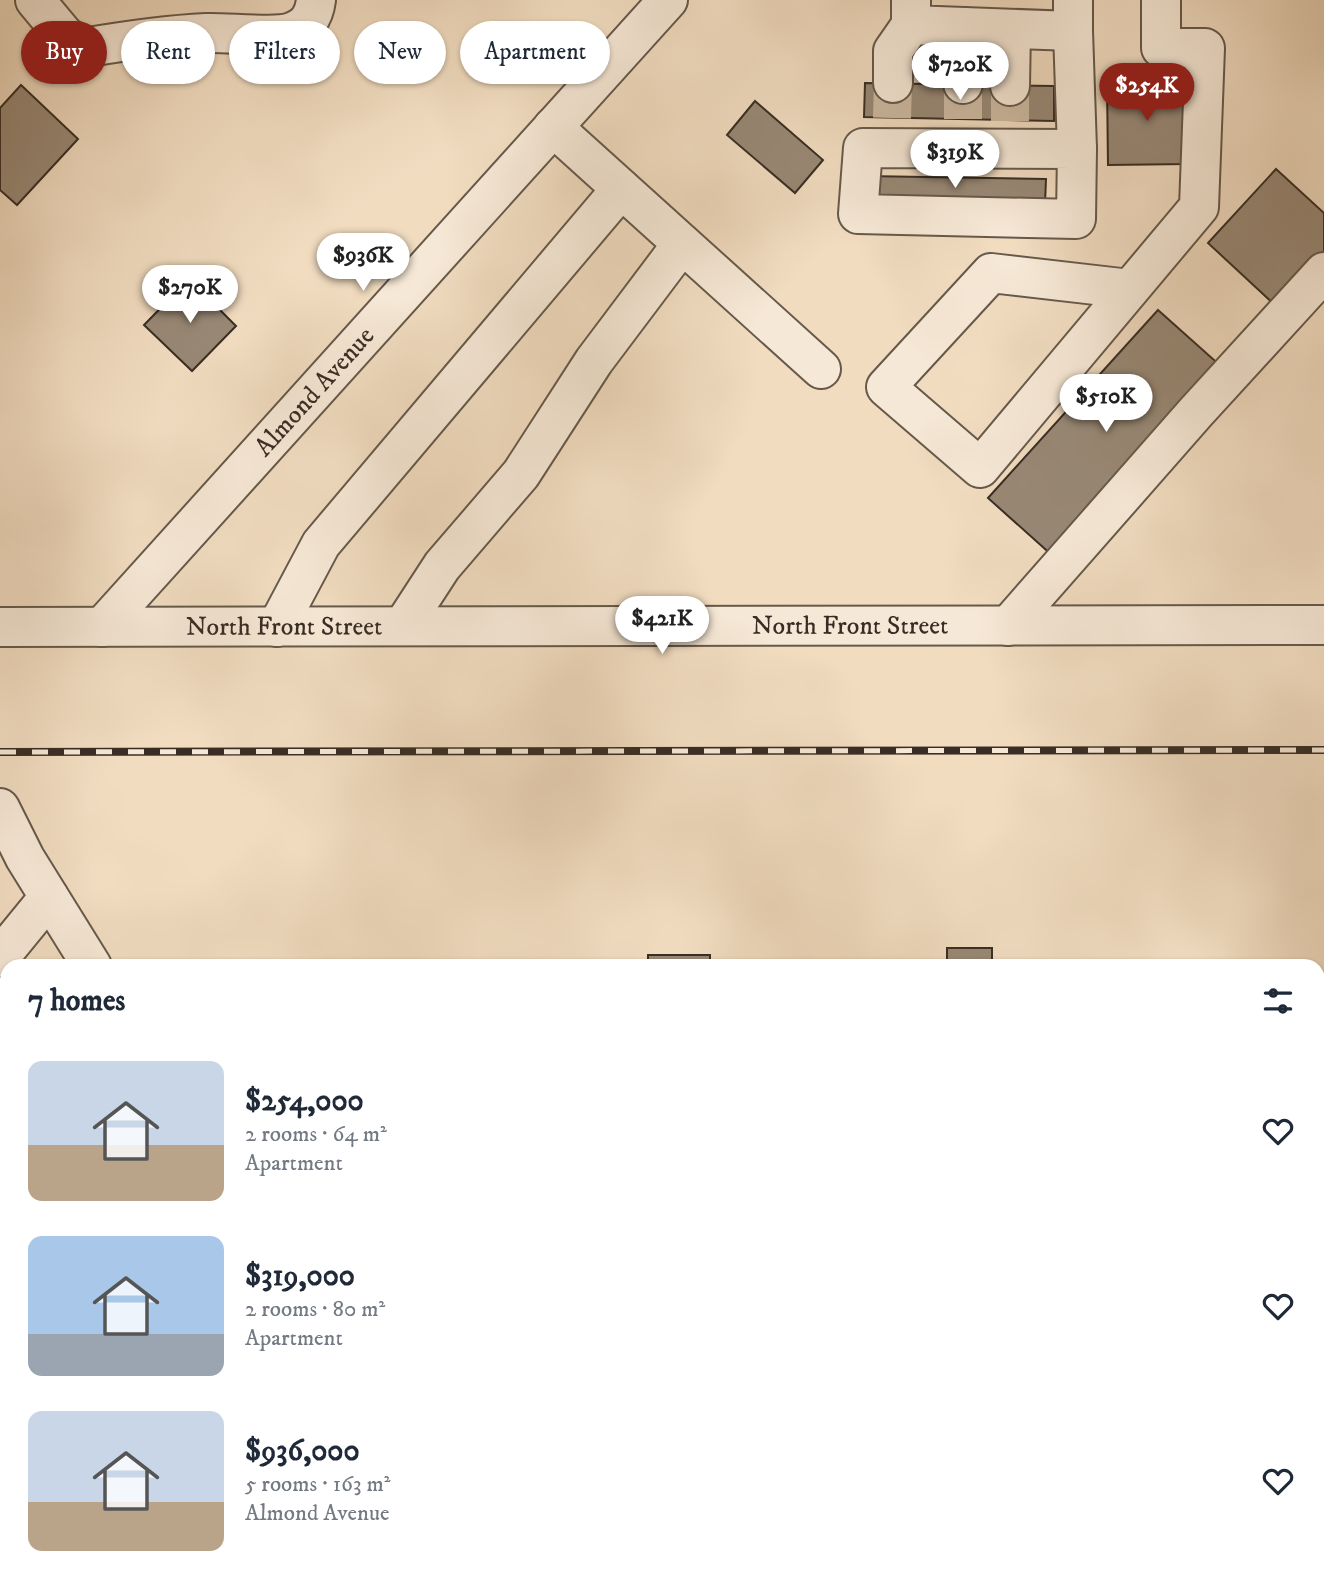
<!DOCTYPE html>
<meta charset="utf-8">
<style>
body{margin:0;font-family:"IM FELL DW Pica",serif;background:#f2f2f3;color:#1f2937;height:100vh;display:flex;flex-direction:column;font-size:26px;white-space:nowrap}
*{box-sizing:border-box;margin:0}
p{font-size:23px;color:#747a83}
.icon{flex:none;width:38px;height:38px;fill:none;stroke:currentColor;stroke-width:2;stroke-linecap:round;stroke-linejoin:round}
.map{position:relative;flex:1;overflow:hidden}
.details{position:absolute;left:0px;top:959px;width:1325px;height:625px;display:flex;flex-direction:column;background:#fff;border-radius:21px 21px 0 0;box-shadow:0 2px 5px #0004}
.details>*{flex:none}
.hud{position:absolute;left:21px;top:21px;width:700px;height:63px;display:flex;gap:14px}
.price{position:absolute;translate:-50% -60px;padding:0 16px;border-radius:24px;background:#fff;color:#222;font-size:23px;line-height:46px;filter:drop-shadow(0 2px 4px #0008)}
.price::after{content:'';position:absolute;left:50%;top:42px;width:21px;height:16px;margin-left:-10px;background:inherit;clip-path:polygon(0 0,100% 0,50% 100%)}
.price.active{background:#8f2418;color:#fff}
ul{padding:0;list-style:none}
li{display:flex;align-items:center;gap:21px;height:175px;padding:0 28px}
li span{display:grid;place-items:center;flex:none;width:196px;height:140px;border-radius:14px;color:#555}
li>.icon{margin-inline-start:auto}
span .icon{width:84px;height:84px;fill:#fffc;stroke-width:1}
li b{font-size:30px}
h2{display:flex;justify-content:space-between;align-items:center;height:84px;padding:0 28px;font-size:30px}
.tag{padding:0 24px;border-radius:32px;background:#fff;box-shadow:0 2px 5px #0004;font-size:24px;line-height:63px}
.tag.active{background:#8f2418;color:#fff}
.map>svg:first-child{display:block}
.building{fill:#988875;stroke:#382d24;stroke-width:2}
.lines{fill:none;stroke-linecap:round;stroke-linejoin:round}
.minor-tunnel{stroke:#ccb9a1;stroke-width:38;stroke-dasharray:38 19;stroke-linecap:butt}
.minor-casing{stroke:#66594b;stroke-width:42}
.minor{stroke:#f6e8d6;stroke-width:38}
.rail-casing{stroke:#382d24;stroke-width:8}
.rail{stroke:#f6e8d6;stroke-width:5;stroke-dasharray:16;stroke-linecap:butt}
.labels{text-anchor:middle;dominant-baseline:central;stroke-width:7;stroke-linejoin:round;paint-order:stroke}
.street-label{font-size:26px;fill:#382d24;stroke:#f6e8d6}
</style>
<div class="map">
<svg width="1324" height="1583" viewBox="0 0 1324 1583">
<rect width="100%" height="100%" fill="#f1dcc0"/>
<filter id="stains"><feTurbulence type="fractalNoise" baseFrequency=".00286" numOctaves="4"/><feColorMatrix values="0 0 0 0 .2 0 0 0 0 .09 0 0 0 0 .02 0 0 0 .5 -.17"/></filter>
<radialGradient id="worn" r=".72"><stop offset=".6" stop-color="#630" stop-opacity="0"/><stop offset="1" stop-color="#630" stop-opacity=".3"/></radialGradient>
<path class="building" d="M1186 80 1188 164 1108 165 1107 82Z
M865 83 1054 86V121L864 117Z
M21 85 78 139 17 205 0 190V108Z
M755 101 823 160 795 193 727 135Z
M1276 169 1324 213V253L1276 306 1208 243Z
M865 176 1046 179 1045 204 864 201Z
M189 279 236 326 192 371 144 325Z
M1158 310 1223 368 1054 557 988 498Z
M947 948H992V966H947Z
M648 955H710V966H648Z"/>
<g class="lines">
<path class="minor-tunnel" d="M963 84V119
M892 118 893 83
M1010 121V86"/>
<g class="minor-casing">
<g id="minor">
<path d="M35 0 65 36 83 48C124 41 165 35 206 33 226 32 277 38 292 32 308 26 314 16 316 0"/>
<path d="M911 0V25L1073 31V0"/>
<path d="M1073 31 1077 149"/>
<path d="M893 83V51L911 25"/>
<path d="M963 84 964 27"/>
<path d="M1010 86 1011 29"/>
<path d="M553 127 821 369"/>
<path d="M863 148 1077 149 1076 219 858 214Z"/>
<path d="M1130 289 991 273 886 387 980 468 1199 207 1205 48H1161V0"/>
<path d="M403 626 442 566 521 474 594 361 682 244"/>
<path d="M1008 626 1196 412 1324 272"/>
<path id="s1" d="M0 627 1324 625"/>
<path id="s2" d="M102 627 668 0"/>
<path d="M277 627 321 544 621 189"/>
<path d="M0 808 25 858 92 966"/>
<path d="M0 957 49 897"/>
<path d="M1318 1062 1324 1063"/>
<path d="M1318 1415H1324"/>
<path d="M0 1420 7 1419"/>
<path d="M1318 1487 1324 1484"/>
<path d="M385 1583 386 1577"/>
<path d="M1192 1583 1197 1577"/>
</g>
</g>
<use href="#minor" class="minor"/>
<g class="rail-casing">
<path id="rail" d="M0 752 1324 750"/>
</g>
<use href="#rail" class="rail"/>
</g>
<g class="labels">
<g class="street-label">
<text stroke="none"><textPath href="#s2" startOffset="317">Almond Avenue</textPath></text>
<text stroke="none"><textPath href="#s1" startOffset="850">North Front Street</textPath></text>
<text stroke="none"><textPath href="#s1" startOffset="284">North Front Street</textPath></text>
</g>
</g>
<rect width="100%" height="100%" filter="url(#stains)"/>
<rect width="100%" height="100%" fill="url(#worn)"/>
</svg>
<b class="price" style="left:960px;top:102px">$720K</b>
<b class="price active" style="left:1147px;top:123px">$254K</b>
<b class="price" style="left:955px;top:190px">$319K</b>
<b class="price" style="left:363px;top:293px">$936K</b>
<b class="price" style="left:190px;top:325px">$270K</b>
<b class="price" style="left:1106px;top:434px">$510K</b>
<b class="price" style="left:662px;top:656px">$421K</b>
<div class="hud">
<a class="tag active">Buy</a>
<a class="tag">Rent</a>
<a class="tag">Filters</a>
<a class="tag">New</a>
<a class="tag">Apartment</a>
</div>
<section class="details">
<h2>7 homes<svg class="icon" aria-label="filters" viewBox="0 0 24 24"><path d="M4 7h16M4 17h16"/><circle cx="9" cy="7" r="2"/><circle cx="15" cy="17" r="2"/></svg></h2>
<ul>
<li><span style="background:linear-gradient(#c9d6e8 60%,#b9a48a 0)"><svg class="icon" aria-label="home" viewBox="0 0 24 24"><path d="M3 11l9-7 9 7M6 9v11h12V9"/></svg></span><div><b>$254,000</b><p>2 rooms · 64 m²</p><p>Apartment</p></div><svg class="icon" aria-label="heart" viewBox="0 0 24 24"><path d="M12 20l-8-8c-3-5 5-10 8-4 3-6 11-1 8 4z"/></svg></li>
<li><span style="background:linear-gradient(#a9c7e8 70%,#9aa5b1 0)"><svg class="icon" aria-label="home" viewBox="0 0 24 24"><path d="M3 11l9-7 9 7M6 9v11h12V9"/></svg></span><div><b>$319,000</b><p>2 rooms · 80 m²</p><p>Apartment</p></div><svg class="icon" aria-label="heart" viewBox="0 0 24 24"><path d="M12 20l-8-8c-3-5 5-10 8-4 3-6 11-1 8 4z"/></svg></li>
<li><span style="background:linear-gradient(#c9d6e8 65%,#b9a48a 0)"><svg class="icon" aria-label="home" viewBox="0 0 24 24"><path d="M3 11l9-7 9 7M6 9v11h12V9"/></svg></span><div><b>$936,000</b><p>5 rooms · 163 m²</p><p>Almond Avenue</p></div><svg class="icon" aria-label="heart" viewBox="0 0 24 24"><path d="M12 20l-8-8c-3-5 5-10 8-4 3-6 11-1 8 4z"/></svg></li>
</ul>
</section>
</div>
